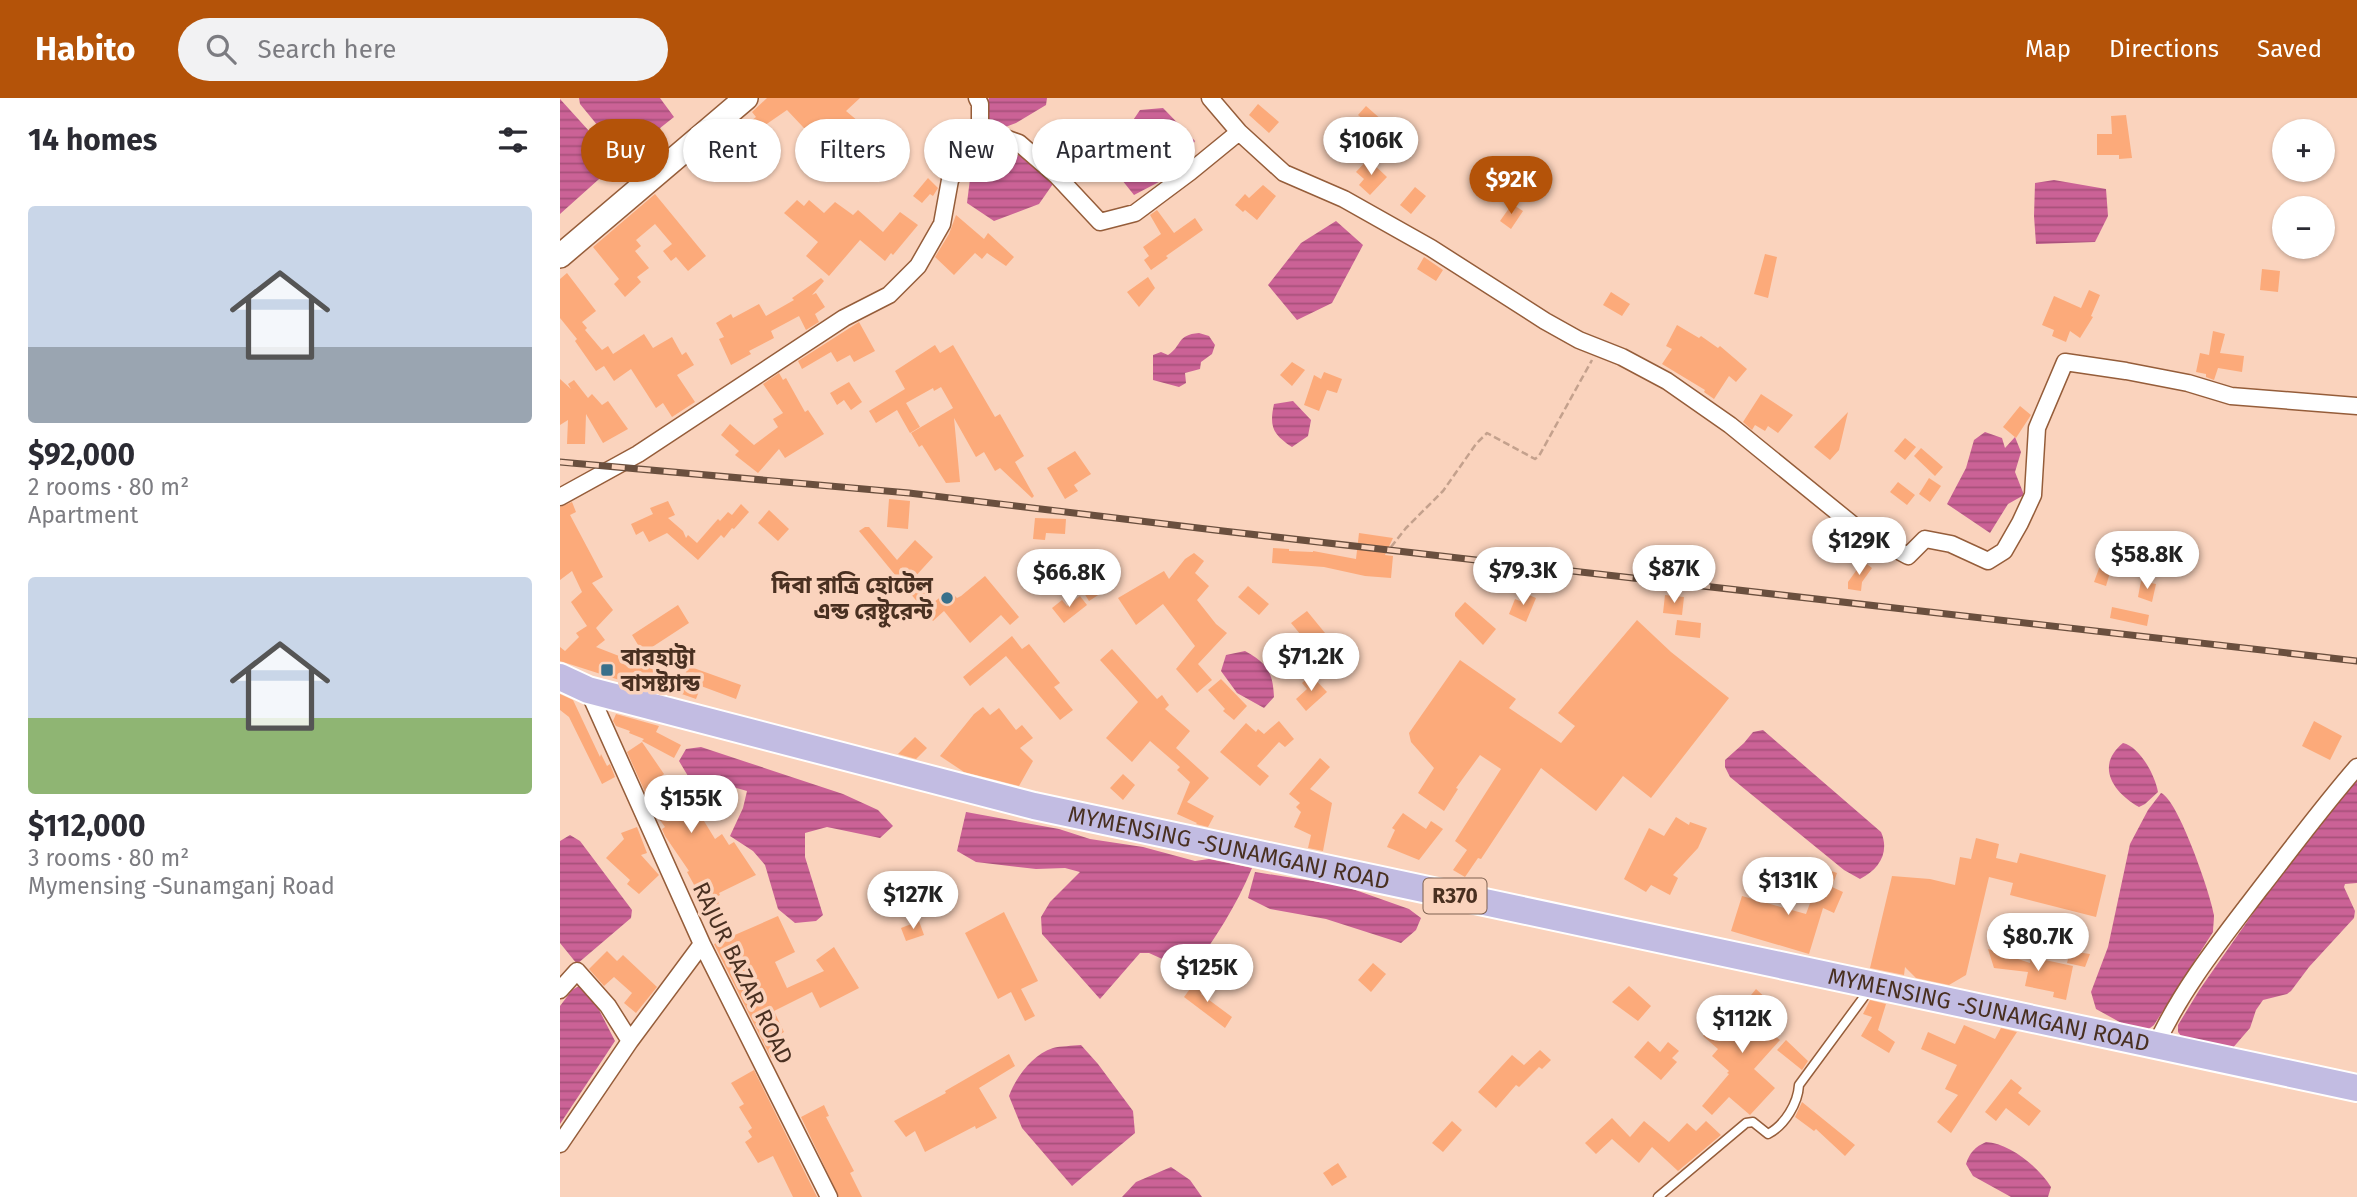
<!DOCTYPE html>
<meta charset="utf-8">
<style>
body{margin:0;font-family:"Fira Sans","Noto Sans Bengali",sans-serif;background:#f2f2f3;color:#2b2b33;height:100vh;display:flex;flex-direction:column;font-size:26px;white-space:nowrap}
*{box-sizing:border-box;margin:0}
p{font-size:23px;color:#7c7c81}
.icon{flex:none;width:38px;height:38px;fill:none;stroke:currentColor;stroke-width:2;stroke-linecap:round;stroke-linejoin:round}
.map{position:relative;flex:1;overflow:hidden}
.sheet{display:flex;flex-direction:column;background:#fff;width:560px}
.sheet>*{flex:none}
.banner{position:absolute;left:21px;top:21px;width:665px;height:63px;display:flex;gap:14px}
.fabs{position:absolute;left:1712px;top:21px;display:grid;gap:14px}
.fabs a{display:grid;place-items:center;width:63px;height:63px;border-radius:50%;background:#fff;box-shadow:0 2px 5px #0004;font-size:35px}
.price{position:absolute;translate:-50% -60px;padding:0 16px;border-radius:24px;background:#fff;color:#222;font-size:23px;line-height:46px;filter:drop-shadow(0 2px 4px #0008)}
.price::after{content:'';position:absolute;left:50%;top:42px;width:21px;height:16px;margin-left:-10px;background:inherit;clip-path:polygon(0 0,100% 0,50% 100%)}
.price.on{background:#b45309;color:#fff}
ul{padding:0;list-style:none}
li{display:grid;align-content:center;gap:14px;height:371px;padding:0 28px}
li span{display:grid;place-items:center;height:217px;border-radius:7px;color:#555}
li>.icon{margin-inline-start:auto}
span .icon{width:126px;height:126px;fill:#fffc;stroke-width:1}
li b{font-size:30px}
h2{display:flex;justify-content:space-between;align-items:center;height:84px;padding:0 28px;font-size:30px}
.pill{padding:0 24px;border-radius:32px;background:#fff;box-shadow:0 2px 5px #0004;font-size:24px;line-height:63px}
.pill.on{background:#b45309;color:#fff}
header{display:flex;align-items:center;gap:42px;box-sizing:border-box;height:98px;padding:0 35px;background:#b45309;color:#fff}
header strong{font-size:33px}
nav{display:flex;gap:38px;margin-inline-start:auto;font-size:24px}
.search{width:490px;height:63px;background:#f2f2f3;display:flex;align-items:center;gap:18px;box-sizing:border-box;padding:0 24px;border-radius:38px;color:#7c7c81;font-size:26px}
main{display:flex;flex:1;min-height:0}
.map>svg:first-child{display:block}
.water{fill:url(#water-rules)}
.building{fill:#fcaa7a}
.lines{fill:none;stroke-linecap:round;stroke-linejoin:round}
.service-casing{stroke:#955d3a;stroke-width:11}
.minor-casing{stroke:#955d3a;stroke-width:19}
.secondary-casing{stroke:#955d3a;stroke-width:26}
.primary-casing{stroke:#fff;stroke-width:30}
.path{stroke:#c4a18d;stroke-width:2.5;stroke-dasharray:7 3.5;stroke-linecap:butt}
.service{stroke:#fff;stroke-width:8}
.minor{stroke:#fff;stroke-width:16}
.secondary{stroke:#fff;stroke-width:23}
.primary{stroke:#c2bce2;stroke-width:26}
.rail-casing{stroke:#6a4f3e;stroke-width:7}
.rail{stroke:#fad3bd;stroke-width:4.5;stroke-dasharray:13;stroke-linecap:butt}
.poi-dot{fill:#39708b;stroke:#fad3bd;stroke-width:2.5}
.labels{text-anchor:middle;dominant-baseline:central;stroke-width:7;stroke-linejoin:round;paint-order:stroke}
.shield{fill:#fad3bd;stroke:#7e6150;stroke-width:2}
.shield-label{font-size:21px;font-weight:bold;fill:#493021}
.poi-label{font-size:23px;font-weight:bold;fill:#493021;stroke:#fad3bd;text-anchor:end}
.street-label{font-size:23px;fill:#493021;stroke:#fad3bd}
</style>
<header>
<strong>Habito</strong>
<div class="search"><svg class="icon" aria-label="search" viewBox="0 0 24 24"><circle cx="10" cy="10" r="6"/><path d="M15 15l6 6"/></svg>Search here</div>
<nav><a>Map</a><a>Directions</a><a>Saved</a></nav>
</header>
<main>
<section class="sheet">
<h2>14 homes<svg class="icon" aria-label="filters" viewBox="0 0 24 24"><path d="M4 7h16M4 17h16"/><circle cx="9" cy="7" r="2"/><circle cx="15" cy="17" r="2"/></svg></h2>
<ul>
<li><span style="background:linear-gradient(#c9d6e8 65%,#9aa5b1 0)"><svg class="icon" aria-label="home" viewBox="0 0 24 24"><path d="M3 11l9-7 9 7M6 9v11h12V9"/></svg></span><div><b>$92,000</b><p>2 rooms · 80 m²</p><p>Apartment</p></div></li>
<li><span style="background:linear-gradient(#c9d6e8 65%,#8fb573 0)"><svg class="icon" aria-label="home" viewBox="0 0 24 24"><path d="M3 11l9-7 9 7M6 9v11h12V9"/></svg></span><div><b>$112,000</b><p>3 rooms · 80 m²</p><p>Mymensing -Sunamganj Road</p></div></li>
</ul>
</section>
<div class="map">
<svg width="1797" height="1099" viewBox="0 0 1797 1099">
<defs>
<pattern id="water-rules" width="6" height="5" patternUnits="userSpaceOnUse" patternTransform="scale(1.75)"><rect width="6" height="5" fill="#cb6296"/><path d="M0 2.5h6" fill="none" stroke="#a7517a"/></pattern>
</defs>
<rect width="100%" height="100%" fill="#fad3bd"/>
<path class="water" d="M19 0H100L114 19 66 57 61 56 20 6Z
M429 0H487L486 7 456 25 440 31 423 17Z
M0 1 49 55 52 64 48 73 0 116Z
M603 10 635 43 616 75 574 97 546 62 580 12Z
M428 53C461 55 471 58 495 83L479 106 434 123 407 105 410 81 417 76Z
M1494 82 1546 91 1548 118 1535 144 1476 146 1474 118 1475 85Z
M776 123 803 147 772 205 737 222 708 187 741 145Z
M639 235 649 238 655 247 652 256 641 264 640 271 625 275 626 285 619 289 593 282V257L601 254 608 257C623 247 616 237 639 235Z
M733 303 751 322 748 338 732 349C713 336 709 329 714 306Z
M1425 334 1442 340 1445 350 1455 339 1461 354 1455 374 1464 397 1448 406 1430 435 1387 406 1406 370 1414 342Z
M685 553C707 565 713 574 714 599L704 610 677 595 661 573 666 557Z
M1203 632 1321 734C1330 754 1319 772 1300 781L1284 772 1170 679 1165 669V662L1184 645 1193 634Z
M1563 645C1580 649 1595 677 1598 694L1585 706 1579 709C1553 694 1535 668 1563 645Z
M141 649 283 696 318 712 333 728 320 740 267 729 245 735V759L263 817 256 823 235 825 218 811 205 767 193 753 170 738 183 710 187 693 166 687 162 690 128 678 119 663 126 651Z
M1797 681V785L1785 786 1784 789 1795 813 1794 820 1749 869 1731 893 1727 896 1703 902 1696 912 1690 930 1671 952 1624 942 1618 934V927L1640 891 1726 768Z
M1601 695C1618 701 1651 797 1654 817 1654 823 1653 829 1653 834L1594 927 1586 933 1565 927 1536 911 1531 894 1548 849 1570 746 1588 712Z
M406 714 499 731 530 741 583 749 635 763 649 761 692 770C676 809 655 840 631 874L589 855H580L540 901 482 836 481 819 490 804 520 774 505 770 476 771 416 764 397 753Z
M10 737 20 743 72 812 71 820 17 866 0 845V743Z
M695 774 784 788 849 811 861 820 856 832 841 845 766 821 710 811 688 800Z
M19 888H23L31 896 55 943 0 1026V908L12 892Z
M521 947 538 966 573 1013 575 1035 512 1088 462 1030 449 998C456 979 472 957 493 950 501 948 512 948 521 947Z
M1426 1044C1449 1045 1479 1069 1491 1089L1488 1099H1451L1413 1078 1406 1066C1410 1054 1415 1049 1426 1044Z
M611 1069 630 1082 642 1099H562L576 1084Z"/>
<path class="building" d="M207 0H300L286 13 311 34 315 29 347 62 332 80 324 73 327 69 315 48 307 41 274 62 227 12 201 30 206 36 183 54 171 39 196 19 192 14Z
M698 6 719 24 709 35 689 17Z
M806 8 823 23 815 31 798 17Z
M1566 17 1572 60 1559 61V57H1537V36H1552L1551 18Z
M808 61 827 79 810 97 799 87 804 81 796 74Z
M368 80 378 90 373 98 370 96 362 105 353 98Z
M703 87 716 98 697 122 685 112 683 114 675 107 685 96 689 100Z
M855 89 866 98 851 116 840 107Z
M95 96 146 158 128 173 116 159 111 163 103 153 112 146 95 126 76 142 81 148 75 153 89 170 77 179 81 184 65 199 54 186 59 181 33 149Z
M237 102 244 108 249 102 264 115 275 104 293 117 298 112 323 134 340 114 358 127 333 157 331 155 325 163 300 142 269 178 246 158 258 144 224 115Z
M952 106 963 113 951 131 940 123Z
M597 112 614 135 635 120 643 132 606 158 608 160 591 172 584 162 589 158 583 149 601 136 590 117Z
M396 117 424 141 428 135 454 159 446 168 427 155 422 161 415 155 394 177 375 159 389 136Z
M1205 156 1217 159 1208 200 1194 196Z
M864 159 883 172 876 183 857 171Z
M1702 171 1720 173 1718 194 1700 192Z
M7 175 36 213 22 224 27 230 25 232 42 252 48 248 53 256 84 236 93 250 112 239 122 257 126 254 134 267 117 277 135 304 112 319 103 305 96 310 71 271 54 283 44 268 36 273 15 243 17 241 0 220V181Z
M588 179 595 190 579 209 567 194Z
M261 180 264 183 252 197 256 195 265 209 255 216 259 224 246 232 239 218 211 233 214 240 189 253 191 256 171 267 159 241 164 239 156 225 171 216 173 220 199 206 206 218 234 202 232 200Z
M1529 192 1540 197 1531 218 1533 219 1520 240 1510 233 1506 244 1492 238 1494 232 1482 227 1494 198 1521 210Z
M1051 194 1070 206 1062 218 1043 207Z
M299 224 315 253 294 264 290 257 277 264 271 254 242 271 238 263Z
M1117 227 1139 240 1141 238 1158 250 1160 248 1187 271 1176 284 1169 278 1154 301 1144 294 1145 292 1102 266 1112 251 1106 248Z
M1653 233 1665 236 1660 255 1684 258 1682 274 1658 270 1654 282 1646 279V276L1636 274 1640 255 1649 257Z
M375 247 380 255 393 247 435 319 440 316 464 358 455 364 474 398 472 400 440 370 435 373 424 354 416 359 394 320 400 384 386 385 362 347 359 349 351 335 393 310 381 289 374 293 373 290 346 305 360 329 350 335 337 312 316 325 309 313 345 291 335 273Z
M732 264 745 272 732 288 720 277Z
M764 274 782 281 777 295 767 292 759 313 744 307 754 277 761 281Z
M219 275 223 282 226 280 245 314 248 312 264 336 225 360 219 351 198 375 175 357 179 353 161 337 170 326 194 347 218 329 213 321 223 315 203 286Z
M0 281 11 291 8 286 14 282 28 300 32 296 42 307 48 303 68 331 43 345 26 316 25 346H7L8 322 0 327Z
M289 284 302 304 291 312 284 302 277 307 270 295Z
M1201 296 1233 317 1218 335 1208 328 1205 333 1195 327 1192 332 1183 324Z
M1460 308 1471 317 1456 340 1443 329Z
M1288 314 1279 352 1270 362 1254 349Z
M1345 340 1356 349 1345 362 1334 353Z
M1361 350 1383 369 1375 378 1354 358Z
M515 353 531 376 514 387 518 393 505 401 487 370Z
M1369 380 1381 388 1370 404 1359 396Z
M1338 384 1355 397 1347 407 1330 394Z
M329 401 350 403 348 431 327 429Z
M108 403 115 417 108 420 123 433 126 440 128 437 137 445 158 421 160 423 168 414 172 417 181 406 189 414 174 431 172 430 164 440 161 437 138 462 107 435 89 444 83 433 76 437 71 426 93 416 90 410Z
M12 404 16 414 10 417 43 479 32 485 53 512 36 530 45 542 36 549 123 583 128 568 181 587 176 601 141 588 136 601 99 588 97 594 0 563V549L5 553 19 539 16 535 27 528 11 504 22 494 12 473 0 482V409Z
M209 412 229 431 218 443 198 425Z
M475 420 506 421 505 436 486 435 485 442 473 441Z
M305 429H309L337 462 355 442 373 459 353 481 373 505 389 492 397 500 401 498 425 478 459 519 450 527 441 517 410 545 384 513 373 523 299 433Z
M799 435 833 440 825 457 833 458 831 480 805 478 764 469 712 465 713 450 729 451V453L753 454V453L796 461Z
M1090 449 1110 453 1106 469 1086 465Z
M634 455 644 463 635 475 649 488 637 502 656 526 667 535 638 566 652 582 637 595 616 571 635 548 603 506 576 527 558 500 604 473 609 481 625 461Z
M1303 463 1312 470 1302 484 1301 493 1288 491V484Z
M545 464 558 484 529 503 519 487 533 479 529 473Z
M1541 465 1552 468 1546 488 1534 484Z
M1581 483 1596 486 1592 504 1578 499Z
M688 488 709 506 699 517 678 499Z
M964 495 976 500 966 524 949 516 955 501 960 503Z
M1105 497 1124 499 1122 517 1103 515Z
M520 498 527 507 504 525 492 510 502 502 507 508Z
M905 504 936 531 923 547 895 518V515Z
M118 507 129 525 83 555 72 537Z
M1552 509 1589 517 1587 528 1550 520Z
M747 513 765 535 750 548 731 525Z
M1077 522 1111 554 1169 600 1091 700 1063 678 1036 713 981 670 921 761 918 760 905 779 893 772 907 752 895 743 941 671 920 657 896 690 898 691 884 713 858 695 874 670 851 644 849 635 900 562 956 601 949 610 1001 645 1015 628 998 615Z
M1117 522 1141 525 1140 540 1115 537Z
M452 538 462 551 469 546 500 585 494 589 513 612 500 622 446 558 410 588 403 579Z
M552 551 597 601 602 597 609 607 605 611 630 633 616 650 649 680 627 704 654 718 648 729 636 726 637 725 617 716 630 684 617 672 620 669 590 643 572 664 546 640 578 604 540 562Z
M751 577 767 594 746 613 736 601 747 591 742 585Z
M661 581 687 608 674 622 663 613 665 611 648 592Z
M0 596 13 602 40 659 41 656 47 668 50 666 55 679 42 686 9 619 0 612Z
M423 609 430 617 439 610 456 632 462 627 473 640 460 650 473 663 459 688 404 674 380 658 414 616Z
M56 616 99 628 96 634 121 647 114 660 82 643 84 641 69 635 70 633 56 628 53 623Z
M719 623 734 641 725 649 719 644 697 668 709 678 700 688 660 654 686 625 696 634 698 631 704 636Z
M1754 623 1782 638 1770 662 1742 648Z
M355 639 367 650 356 661 338 656Z
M82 644 104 676 102 678 121 702 128 697 155 741 162 736 169 747 174 744 196 777 159 795 160 797 156 799 161 810 150 816 127 774 129 773 105 738 102 731 105 729 94 714 67 654Z
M760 660 770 669 750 691 772 705 763 753 748 750 751 737 734 729 741 714 736 709 740 705 729 696Z
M563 676 575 687 563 702 550 690Z
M843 715 866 731 871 723 883 731 859 762 827 749 835 732 832 730Z
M1116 719 1129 727 1130 724 1147 730 1138 750 1113 777 1118 780 1110 797 1091 787 1086 794 1064 781 1089 730 1104 738Z
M77 729 87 755 81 757 99 777 79 796 67 786 70 782 46 760 64 741 61 735Z
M1416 740 1439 746 1436 760 1457 765 1460 755 1546 777 1536 819 1450 797 1453 785 1429 779 1406 877 1389 887 1356 880 1345 869 1344 877 1310 870 1332 778 1370 781 1395 787 1400 759 1411 761Z
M1263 770 1277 775 1272 789 1283 794 1274 815 1263 810 1249 856 1171 833 1182 798 1246 816Z
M444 814 478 883 461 891 475 918 465 923 451 894 438 901 405 835Z
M218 818 235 854 215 864 227 890 264 873 256 862 274 849 299 890 260 910 252 894 214 913 224 934 219 937 226 952 211 960 154 846Z
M359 823 364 837 346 843 341 830Z
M1428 851 1470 865 1471 859 1513 868 1506 902 1493 899 1494 894 1465 888 1468 874 1434 870Z
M47 853 57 863 63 857 97 889 76 915 64 905 72 895 54 879 44 888 29 871Z
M1510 853 1530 856 1525 869 1507 865Z
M813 865 826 876 811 894 798 882Z
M638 880 647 887 641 896 672 919 665 930 624 899Z
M1069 888 1091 908 1078 923 1052 904Z
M1196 891 1210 904 1195 921 1220 942 1194 971 1215 990 1190 1017 1169 999 1152 1017 1142 1008 1169 976 1167 975 1169 973 1152 958 1158 951 1143 938 1170 908 1177 914Z
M1310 902 1326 906 1318 932 1335 944 1329 955 1301 938 1312 919 1303 916Z
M1404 927 1435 941 1441 930 1457 934 1391 1035 1377 1024 1398 997 1385 991 1397 967 1361 951 1368 934 1395 946Z
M1226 942 1248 963 1242 972 1217 952Z
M1088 943 1100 954 1108 944 1119 953 1112 960 1117 964 1101 982 1074 959Z
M980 952 991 962 982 971 979 969 959 989 956 987 936 1010 918 994 952 957 964 967Z
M449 956 455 968 419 990 437 1020 416 1031 415 1028 365 1054 355 1033 346 1039 334 1023 386 995 385 993Z
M194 972 257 1099H233L213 1058 198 1065 185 1044 192 1039 188 1033 192 1030 179 1009 184 1006 171 985Z
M1451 981 1462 990 1458 995 1481 1013 1469 1028 1446 1010 1436 1023 1425 1014Z
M1242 1004 1295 1047 1285 1058 1256 1031 1254 1033 1235 1019Z
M264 1007 269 1018 266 1019 294 1073 290 1075 302 1099H279L241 1019Z
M1052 1020 1070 1039 1084 1023 1109 1044 1127 1025 1136 1033 1146 1023 1161 1037 1118 1073 1092 1049 1079 1065 1052 1041 1036 1056 1025 1045Z
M892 1023 902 1032 883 1054 872 1045Z
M778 1065 787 1079 772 1088 763 1075Z"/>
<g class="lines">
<g class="service-casing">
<path id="service" d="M1098 1099 1186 1025 1193 1024 1208 1036C1225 1027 1238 1005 1239 987L1309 892"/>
</g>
<g class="minor-casing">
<path id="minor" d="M417 0 420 6V31
M650 0 679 34
M0 399 78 356 284 220 329 197 358 168 382 126 390 82 420 31 459 45 497 78 540 124 575 115 630 74 679 34 724 75 784 101 871 150 985 223 1019 242 1062 259 1107 283 1170 327 1298 431 1348 458 1365 441 1391 446 1428 463 1444 453 1460 425 1473 397 1477 330 1505 264 1566 273 1628 285 1671 298 1797 308
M28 592 142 846 269 1099
M0 892 17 873 48 908 70 943
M1596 947C1622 890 1662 841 1700 791 1732 750 1763 708 1797 669
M0 1046 70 943 142 846"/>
</g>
<g class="secondary-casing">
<path id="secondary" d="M0 158 186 0"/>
</g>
<g class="primary-casing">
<g id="primary">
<path id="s1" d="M0 579 28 592 474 708 1797 990"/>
</g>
</g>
<path class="path" d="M831 449 846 430 883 393 916 346 927 335 975 361 979 358 1032 262"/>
<use href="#service" class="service"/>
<use href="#minor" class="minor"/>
<use href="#secondary" class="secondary"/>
<use href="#primary" class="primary"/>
<g class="rail-casing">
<path id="rail" d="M0 364 349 395 663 433 1797 563"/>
</g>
<use href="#rail" class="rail"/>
</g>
<g class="poi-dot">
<circle cx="387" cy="500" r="7"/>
<rect x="40" y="565" width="14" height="14" rx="3.5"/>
</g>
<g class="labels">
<rect class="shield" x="863.5" y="780.5" width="63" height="35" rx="5"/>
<g class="shield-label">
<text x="895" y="798">R370</text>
</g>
<g class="poi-label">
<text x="373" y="487">দিবা রাত্রি হোটেল<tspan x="373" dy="26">এন্ড রেষ্টুরেন্ট</tspan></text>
<text x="61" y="559" text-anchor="start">বারহাট্টা<tspan x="61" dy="26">বাসষ্ট্যান্ড</tspan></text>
</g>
<g class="street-label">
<text stroke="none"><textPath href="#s1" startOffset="691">MYMENSING -SUNAMGANJ ROAD</textPath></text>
<text transform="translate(183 875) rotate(64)">RAJUR BAZAR ROAD</text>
<text stroke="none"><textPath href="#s1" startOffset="1468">MYMENSING -SUNAMGANJ ROAD</textPath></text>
</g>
</g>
</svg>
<div class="fabs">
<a>+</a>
<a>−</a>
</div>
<b class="price" style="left:811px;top:79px">$106K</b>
<b class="price on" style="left:951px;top:118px">$92K</b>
<b class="price" style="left:1299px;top:479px">$129K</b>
<b class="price" style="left:1587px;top:493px">$58.8K</b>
<b class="price" style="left:1114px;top:507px">$87K</b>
<b class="price" style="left:963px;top:509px">$79.3K</b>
<b class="price" style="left:509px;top:511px">$66.8K</b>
<b class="price" style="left:751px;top:595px">$71.2K</b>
<b class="price" style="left:131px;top:737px">$155K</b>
<b class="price" style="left:1228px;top:819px">$131K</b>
<b class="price" style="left:353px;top:833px">$127K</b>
<b class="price" style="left:1478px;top:875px">$80.7K</b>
<b class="price" style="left:647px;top:906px">$125K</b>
<b class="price" style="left:1182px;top:957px">$112K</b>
<div class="banner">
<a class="pill on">Buy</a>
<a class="pill">Rent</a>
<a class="pill">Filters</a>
<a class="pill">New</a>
<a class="pill">Apartment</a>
</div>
</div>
</main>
